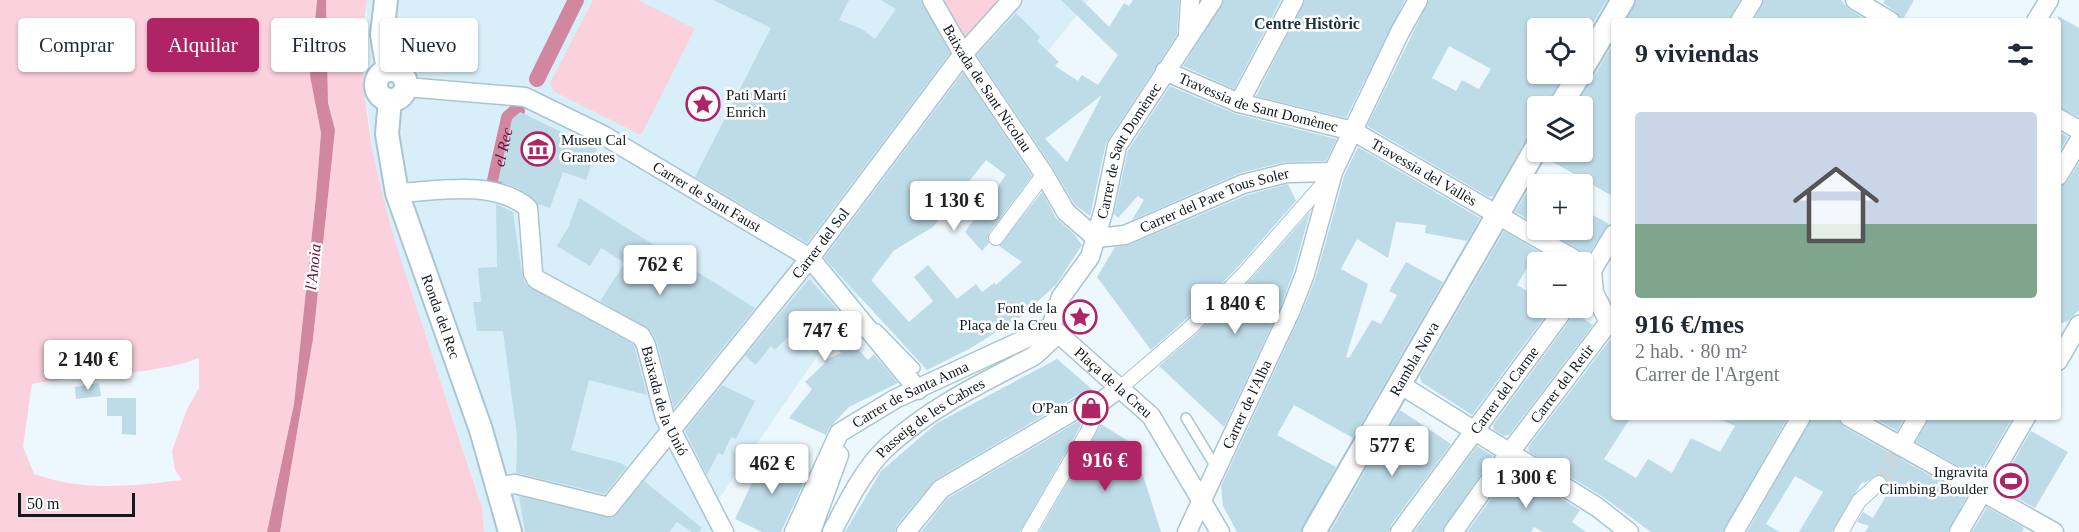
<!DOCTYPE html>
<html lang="es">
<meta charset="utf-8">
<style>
body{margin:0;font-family:"Times New Roman",serif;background:#f2f2f3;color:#1f2937;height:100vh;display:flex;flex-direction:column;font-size:22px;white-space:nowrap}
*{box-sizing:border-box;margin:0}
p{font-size:20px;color:#747a83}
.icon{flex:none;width:33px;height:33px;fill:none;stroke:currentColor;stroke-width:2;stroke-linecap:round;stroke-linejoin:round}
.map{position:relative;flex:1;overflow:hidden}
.drawer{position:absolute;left:1611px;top:18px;width:450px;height:402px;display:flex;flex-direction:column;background:#fff;border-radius:6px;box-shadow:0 2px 4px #0004}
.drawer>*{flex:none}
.top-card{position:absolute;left:18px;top:18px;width:570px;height:54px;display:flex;gap:12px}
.buttons{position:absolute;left:1527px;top:18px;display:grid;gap:12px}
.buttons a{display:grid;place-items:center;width:66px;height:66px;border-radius:6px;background:#fff;box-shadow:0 2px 4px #0004;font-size:30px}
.scale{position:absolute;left:18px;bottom:15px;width:117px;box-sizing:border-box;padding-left:6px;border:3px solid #0f1a1f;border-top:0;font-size:16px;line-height:21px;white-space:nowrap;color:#0f1a1f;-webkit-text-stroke:4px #fff;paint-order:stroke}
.price{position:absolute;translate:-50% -51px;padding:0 14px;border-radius:6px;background:#fff;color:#222;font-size:20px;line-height:39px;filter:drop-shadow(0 2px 3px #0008)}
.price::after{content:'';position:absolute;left:50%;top:36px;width:18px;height:14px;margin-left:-9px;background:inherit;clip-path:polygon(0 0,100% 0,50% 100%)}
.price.on{background:#ae2465;color:#fff}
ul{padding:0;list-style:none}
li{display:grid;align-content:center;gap:12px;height:318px;padding:0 24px}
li+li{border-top:2px solid #e0e1e3}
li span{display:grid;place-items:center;height:186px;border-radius:6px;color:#555}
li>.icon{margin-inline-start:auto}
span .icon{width:108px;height:108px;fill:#fffc;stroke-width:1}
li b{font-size:26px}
h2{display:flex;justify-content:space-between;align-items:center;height:72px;padding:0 24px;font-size:26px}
.chip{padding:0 21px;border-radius:6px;background:#fff;box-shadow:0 2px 4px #0004;font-size:21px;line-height:54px}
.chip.on{background:#ae2465;color:#fff}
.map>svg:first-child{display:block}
.built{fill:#d8eff9}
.green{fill:#fbd1de;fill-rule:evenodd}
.water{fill:#d187a0}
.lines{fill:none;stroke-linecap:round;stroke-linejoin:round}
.canal{stroke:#d187a0;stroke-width:16}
.building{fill:#bedbe8;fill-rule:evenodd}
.pedestrian-tunnel{stroke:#cbd7dc;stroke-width:14;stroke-dasharray:14 7;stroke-linecap:butt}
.service-casing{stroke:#a8c5d1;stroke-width:12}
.pedestrian-casing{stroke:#a8c5d1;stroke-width:16}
.minor-casing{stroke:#a8c5d1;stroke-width:21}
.tertiary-casing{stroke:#a8c5d1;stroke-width:26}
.service{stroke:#fff;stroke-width:9}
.pedestrian{stroke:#fff;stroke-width:14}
.minor{stroke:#fff;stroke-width:18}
.tertiary{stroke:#fff;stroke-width:22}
.labels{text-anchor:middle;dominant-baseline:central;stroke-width:5;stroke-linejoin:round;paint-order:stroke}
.street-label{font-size:15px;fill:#0f1a1f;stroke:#fff}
.poi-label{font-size:15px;fill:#0f1a1f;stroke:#fff;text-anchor:end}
.neighbourhood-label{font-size:16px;font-weight:bold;fill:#1a343d;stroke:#fff}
.water-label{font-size:16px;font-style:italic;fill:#68113a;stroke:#fff}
</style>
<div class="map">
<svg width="2079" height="532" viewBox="0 0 2079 532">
<rect width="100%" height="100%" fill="#ecf8fd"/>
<path class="built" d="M367 0H1089L1005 105 847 313 716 503 731 532H484L482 507 388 222 375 165 365 92Z"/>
<path class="green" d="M0 0H317L310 76 321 133 316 196 294 404 267 532H0ZM199 358V388L187 409 172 451 175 470 182 480C130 486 85 492 34 474L23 446 32 384C84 374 153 376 199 358Z
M326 0H367C352 111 386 217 421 321 441 383 461 445 482 507L484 532H280L313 339 335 131 328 103Z
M593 0H638L695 29 641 135 553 91 550 83Z
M941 0H1001L966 43Z"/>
<path class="water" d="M317 0H326L328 103 335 130 313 339 280 532H267L294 404 316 196 321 133 310 76Z"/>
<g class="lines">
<g class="canal">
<path d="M537 79 576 0"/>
<path id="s1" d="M494 185 509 118 517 111"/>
</g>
</g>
<path class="building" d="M713 0H849L839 20 862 29 875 39 896 9 881 0H921L950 53 807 243 695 177 771 28Z
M1061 0H1082L1109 27 1124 3 1129 6 1133 0H1179L1177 35 1106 143 1090 216 1075 205 1053 168 977 55 1016 13 1040 37 1037 41 1059 62 1055 66 1078 81 1082 75 1098 85 1118 55ZM1102 95 1067 162 1045 139Z
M1224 0H1281L1234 89 1183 66Z
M1305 0H1405L1346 118 1256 96Z
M1429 0H1607L1590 28H1538V74H1564L1545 106H1538V120L1493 196 1489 197 1367 126ZM1449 46 1491 69 1479 89 1462 80 1456 91 1432 78Z
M1636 0H1740L1729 21H1626Z
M1764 0H1841L1849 9 1868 21H1753Z
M1885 0H1914L1902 21 1896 12 1883 3Z
M2058 16 2079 28V117L2058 107Z
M1614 42V197L1546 158 1550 152H1582V106H1576Z
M963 73 1032 176 989 233V243L982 251 965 232 1006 175 986 160 933 227 893 251 871 280 909 322 933 301 914 277 928 265 957 299 976 284 982 292 994 283 996 285 1022 262 999 246 1042 192 1056 218 1074 234 1082 245 1056 285 1020 317 971 348 927 370 824 258Z
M1170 86 1236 114 1337 139 1326 161 1285 162 1240 173 1132 220 1144 200 1138 196 1118 218 1114 214 1128 150Z
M520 112 597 149 586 180 563 172 550 208 538 204 519 189 498 181 512 119Z
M2058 131 2068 137 2058 154Z
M1358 147 1480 218 1467 241 1425 233 1426 225 1396 222 1388 258 1357 239 1341 269 1368 284 1346 357 1349 358 1372 320 1381 324 1397 295 1389 291 1406 262 1443 282 1353 438 1294 405 1277 435 1336 467 1301 532H1237L1223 506 1221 486 1301 314 1316 277 1344 176Z
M2079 163V310L2068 321 2058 324V187L2067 182Z
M1538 173V225L1515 212Z
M1288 184 1296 201 1236 269 1184 321 1151 350 1097 277 1115 247 1129 245 1247 195Z
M579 198 755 308 674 408 657 342 651 331 600 301 625 263 601 248 590 266 557 246 568 228Z
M496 204 513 212 522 274 526 285 633 344 635 349 647 395 589 380 571 450 621 463 627 467 605 494 516 473 517 436 503 331H477L473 302H481L478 268 497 267Z
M1582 209 1609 224 1588 255 1545 230H1582Z
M1310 212 1294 270 1281 306 1224 427 1159 366 1196 334 1249 281Z
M1504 231 1557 262H1538V267L1530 263 1517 285 1538 297V308H1551L1472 415 1421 382 1420 376Z
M809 279 837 309 828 317 868 360 874 354 898 383 849 407 829 428 826 435 789 418 812 389 805 382 825 363 823 361 841 353 811 321 798 335 794 331 775 350 771 346 756 365 745 356Z
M1575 313 1593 325 1509 435 1504 436 1494 430 1493 425Z
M1612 337 1614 338V417H1631L1604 459 1636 478 1648 459 1672 473 1691 438 1720 452 1735 426 1715 417H1788L1723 532H1651L1603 497 1529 452 1528 447Z
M1057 359 1093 390 1081 393 935 480 897 525 895 532H845L881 471 937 423Z
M99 383 101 396 76 399 75 387Z
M722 385 755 401 736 439 731 437 723 455 718 453 707 475 685 431Z
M107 398H136V435L122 434V416H107Z
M1400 410 1451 444 1391 525 1389 532H1330Z
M1812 417H1838L1844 427 1967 496 1948 532H1865L1869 526 1857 522 1863 512 1873 518 1889 491 1885 489 1888 485 1886 477 1878 474 1865 483 1862 482 1832 532H1799L1823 492 1795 476 1766 524 1780 532H1747Z
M1872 417H1905L1897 431Z
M1929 417H2013L1978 477 1916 442Z
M1082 419 1080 427 1020 532H921L948 498Z
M1101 424 1133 444 1161 532H1039Z
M2031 431 2068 452 2035 508 1998 488Z
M1477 446 1493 456 1442 532H1414Z
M766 453 809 472 781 532H762L735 519Z
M1513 468 1580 510 1572 522 1586 532H1543L1534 527 1531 532H1467Z
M644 481 702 528 699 532H692L677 522 669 532H525L519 496 612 518Z
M1987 507 2024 528 2022 532H1972Z"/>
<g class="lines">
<path class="pedestrian-tunnel" d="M1879 483 1897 453"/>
<g class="service-casing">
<path id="service" d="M877 329 915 368
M1186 418 1217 469"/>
</g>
<g class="pedestrian-casing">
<path id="pedestrian" d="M996 238 1044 174
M1120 388 1190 328 1243 275 1330 176
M1029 532 1088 431 1102 401
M1841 532 1859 501 1879 483"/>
</g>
<g class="minor-casing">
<g id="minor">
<path id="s2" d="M932 0 963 54 1044 174 1066 212 1096 238 1125 235 1243 184 1287 173 1333 172"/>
<path d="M1855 0 1890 21"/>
<path d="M1740 21 1753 0"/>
<path d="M2036 21 2049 0"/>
<path d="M1188 35 1190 0"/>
<path id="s3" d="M1165 71 1239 103 1353 131 1579 262"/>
<path id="s4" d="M406 87 525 97 603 135 810 258 918 390"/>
<path d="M1239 103 1294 0"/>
<path d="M2058 118 2079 130"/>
<path d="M2058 176 2079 141"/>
<path id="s5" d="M397 193C438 191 494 179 528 208L533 273 536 279 641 336 646 345 665 418 724 532"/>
<path d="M1582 264 1592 270 1594 293 1609 322 1614 324"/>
<path d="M1592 270 1614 234"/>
<path id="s6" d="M1051 327 1061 297 1090 257 1104 209 1117 146 1213 0"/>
<path id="s7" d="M1052 328 1151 416 1220 532"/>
<path d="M2058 361 2079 325"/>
<path d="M1401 385 1597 507 1629 532"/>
<path d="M1849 417 2054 532"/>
<path d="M1901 446 1918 417"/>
<path id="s8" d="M497 486 515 484 609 507 810 258 963 54 1012 0"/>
<path id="s9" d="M794 532 839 433 895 399 1051 327"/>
<path d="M811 532 839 455"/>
<path id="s10" d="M832 532C847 503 863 470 887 447 931 407 980 384 1032 357 1042 351 1047 341 1060 334"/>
<path d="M906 532 941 489 1087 403 1102 401 1120 388"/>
<path id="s11" d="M1187 532 1291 310 1305 274 1333 172 1400 32 1418 0"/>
<path id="s12" d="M1400 532 1565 308"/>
<path id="s13" d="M1453 532 1510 452 1609 322"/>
<path d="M1734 532 1801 417"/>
<path d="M1959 532 2026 417"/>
</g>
</g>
<g class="tertiary-casing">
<g id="tertiary">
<path d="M386 0 382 35 388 70"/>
<path d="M1582 69 1623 0"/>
<circle cx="391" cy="85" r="15"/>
<path id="s14" d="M390 100 387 134 397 193 481 430 510 532"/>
<path d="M1560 106 1580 74"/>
<path id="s15" d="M1314 532 1538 145"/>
</g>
</g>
<use href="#service" class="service"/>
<use href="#pedestrian" class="pedestrian"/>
<use href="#minor" class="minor"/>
<use href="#tertiary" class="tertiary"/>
</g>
<defs>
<g id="sight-ring" transform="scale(1.725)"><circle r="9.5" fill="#fff" stroke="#ae2465" stroke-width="1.5"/><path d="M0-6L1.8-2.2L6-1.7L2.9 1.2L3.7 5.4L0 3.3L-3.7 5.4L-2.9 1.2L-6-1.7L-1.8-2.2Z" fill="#ae2465"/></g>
<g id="museum-ring" transform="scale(1.725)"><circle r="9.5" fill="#fff" stroke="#ae2465" stroke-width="1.5"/><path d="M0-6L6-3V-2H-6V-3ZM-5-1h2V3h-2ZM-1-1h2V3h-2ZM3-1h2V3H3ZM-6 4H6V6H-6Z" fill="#ae2465"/></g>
<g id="shop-ring" transform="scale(1.725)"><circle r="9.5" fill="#fff" stroke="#ae2465" stroke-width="1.5"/><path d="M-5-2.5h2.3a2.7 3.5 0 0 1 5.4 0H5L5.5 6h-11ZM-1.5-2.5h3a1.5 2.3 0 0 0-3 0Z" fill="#ae2465"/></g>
<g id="stadium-ring" transform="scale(1.725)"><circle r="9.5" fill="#fff" stroke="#ae2465" stroke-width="1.5"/><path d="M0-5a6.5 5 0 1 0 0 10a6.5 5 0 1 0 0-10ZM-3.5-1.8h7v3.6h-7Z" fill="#ae2465"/></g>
</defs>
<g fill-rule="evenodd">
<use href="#sight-ring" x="703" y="104"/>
<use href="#museum-ring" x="538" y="149"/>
<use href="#sight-ring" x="1080" y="317"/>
<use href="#shop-ring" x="1091" y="408"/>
<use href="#stadium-ring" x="2011" y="481"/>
</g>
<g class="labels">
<g class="street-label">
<text stroke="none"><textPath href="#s2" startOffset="104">Baixada de Sant Nicolau</textPath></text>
<text stroke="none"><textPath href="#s3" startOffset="99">Travessia de Sant Domènec</textPath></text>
<text stroke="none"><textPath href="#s6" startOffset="195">Carrer de Sant Domènec</textPath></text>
<text stroke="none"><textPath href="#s3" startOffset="280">Travessia del Vallès</textPath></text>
<text stroke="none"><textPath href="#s4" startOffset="327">Carrer de Sant Faust</textPath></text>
<text stroke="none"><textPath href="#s2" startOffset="416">Carrer del Pare Tous Soler</textPath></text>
<text stroke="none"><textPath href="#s8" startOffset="453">Carrer del Sol</textPath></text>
<text stroke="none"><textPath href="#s14" startOffset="225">Ronda del Rec</textPath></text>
<text stroke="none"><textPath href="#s15" startOffset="200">Rambla Nova</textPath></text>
<text stroke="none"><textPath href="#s13" startOffset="184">Carrer del Retir</textPath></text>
<text stroke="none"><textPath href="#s7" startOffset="82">Plaça de la Creu</textPath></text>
<text stroke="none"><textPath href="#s12" startOffset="176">Carrer del Carme</textPath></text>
<text stroke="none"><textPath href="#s9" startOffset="190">Carrer de Santa Anna</textPath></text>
<text stroke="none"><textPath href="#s5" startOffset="396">Baixada de la Unió</textPath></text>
<text stroke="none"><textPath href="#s11" startOffset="141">Carrer de l'Alba</textPath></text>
<text stroke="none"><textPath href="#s10" startOffset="154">Passeig de les Cabres</textPath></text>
</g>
<g class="poi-label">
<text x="726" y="95" text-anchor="start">Pati Martí<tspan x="726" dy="17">Enrich</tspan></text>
<text x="561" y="140" text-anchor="start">Museu Cal<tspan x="561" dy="17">Granotes</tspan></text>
<text x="1057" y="308">Font de la<tspan x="1057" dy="17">Plaça de la Creu</tspan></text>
<text x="1068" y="408">O'Pan</text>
<text x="1988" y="472">Ingravita<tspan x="1988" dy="17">Climbing Boulder</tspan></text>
</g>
<g class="neighbourhood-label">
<text x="1307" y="23">Centre Històric</text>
</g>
<g class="water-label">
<text stroke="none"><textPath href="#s1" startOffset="39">el Rec</textPath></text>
<text transform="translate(313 267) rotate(-84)">l'Anoia</text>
</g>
</g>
</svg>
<div class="buttons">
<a><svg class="icon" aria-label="locate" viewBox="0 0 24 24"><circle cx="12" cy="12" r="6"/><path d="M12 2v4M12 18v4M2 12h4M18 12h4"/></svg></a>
<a><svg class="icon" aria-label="layers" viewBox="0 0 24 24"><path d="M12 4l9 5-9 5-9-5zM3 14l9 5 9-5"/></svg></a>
<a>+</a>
<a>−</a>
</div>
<div class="scale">50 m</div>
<b class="price" style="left:954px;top:232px">1 130 €</b>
<b class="price" style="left:660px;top:296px">762 €</b>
<b class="price" style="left:1235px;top:335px">1 840 €</b>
<b class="price" style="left:825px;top:362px">747 €</b>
<b class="price" style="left:88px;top:391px">2 140 €</b>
<b class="price" style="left:1392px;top:477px">577 €</b>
<b class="price on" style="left:1105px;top:492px">916 €</b>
<b class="price" style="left:772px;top:495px">462 €</b>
<b class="price" style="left:1526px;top:509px">1 300 €</b>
<div class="top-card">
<a class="chip">Comprar</a>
<a class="chip on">Alquilar</a>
<a class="chip">Filtros</a>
<a class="chip">Nuevo</a>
</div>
<section class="drawer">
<h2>9 viviendas<svg class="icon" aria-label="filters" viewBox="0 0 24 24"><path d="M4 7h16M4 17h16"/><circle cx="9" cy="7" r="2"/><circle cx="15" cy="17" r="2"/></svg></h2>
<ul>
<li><span style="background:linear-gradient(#c9d6e8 60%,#7fa58c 0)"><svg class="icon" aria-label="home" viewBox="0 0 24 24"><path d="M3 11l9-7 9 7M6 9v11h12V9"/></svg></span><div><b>916 €/mes</b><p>2 hab. · 80 m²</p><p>Carrer de l'Argent</p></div></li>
</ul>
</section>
</div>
